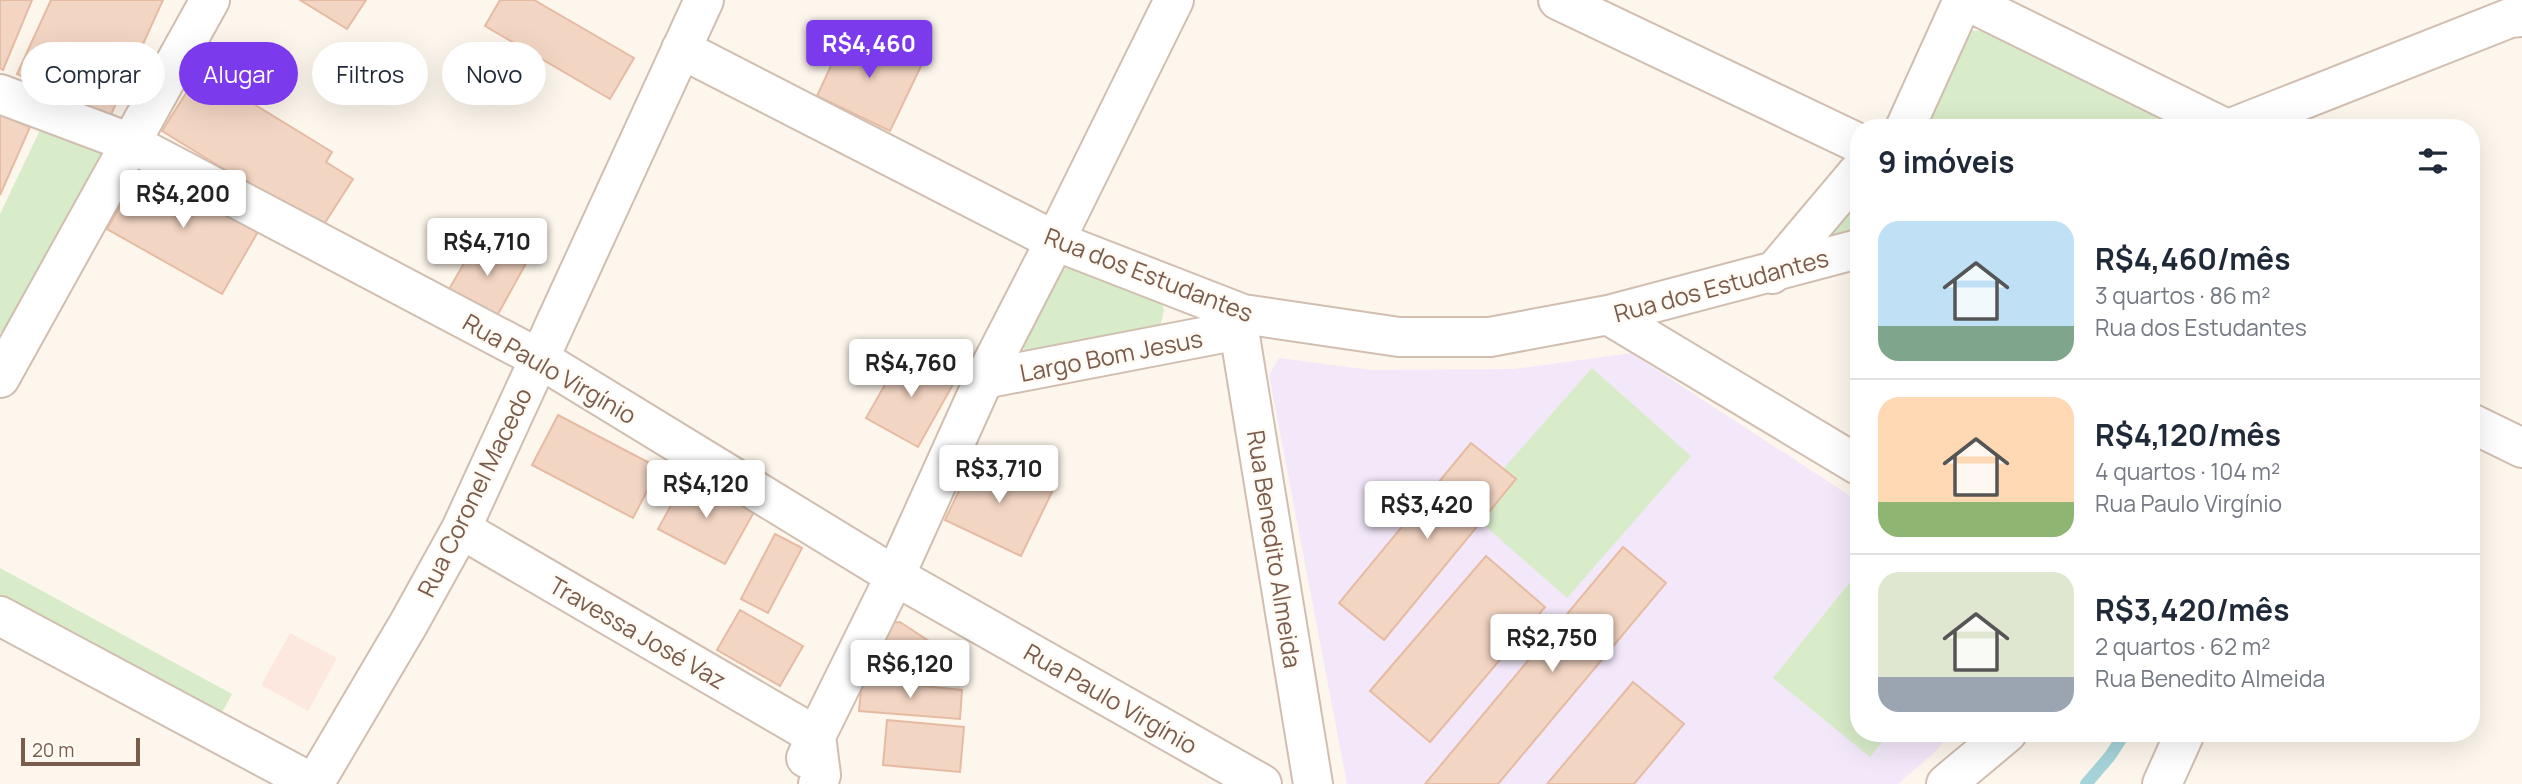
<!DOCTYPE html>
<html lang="pt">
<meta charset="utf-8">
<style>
body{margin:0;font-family:Manrope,sans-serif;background:#f6f6f7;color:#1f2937;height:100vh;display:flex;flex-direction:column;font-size:26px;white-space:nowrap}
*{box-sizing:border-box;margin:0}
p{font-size:23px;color:#747a83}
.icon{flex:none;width:38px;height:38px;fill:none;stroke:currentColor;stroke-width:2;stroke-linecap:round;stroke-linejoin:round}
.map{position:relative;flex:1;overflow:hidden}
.side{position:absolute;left:1850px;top:119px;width:630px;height:623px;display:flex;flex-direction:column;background:#fff;border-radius:28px;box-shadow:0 7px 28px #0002}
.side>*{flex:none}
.hud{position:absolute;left:21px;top:42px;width:665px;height:63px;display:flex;gap:14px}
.scale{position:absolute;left:21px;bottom:18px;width:119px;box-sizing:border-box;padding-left:7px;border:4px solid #7a5c4d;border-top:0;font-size:19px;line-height:24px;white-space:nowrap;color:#7a5c4d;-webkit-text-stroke:5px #fffaf3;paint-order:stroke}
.price{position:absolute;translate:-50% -60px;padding:0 16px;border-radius:7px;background:#fff;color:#222;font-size:23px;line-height:46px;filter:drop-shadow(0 2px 4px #0008)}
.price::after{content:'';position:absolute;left:50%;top:42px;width:21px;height:16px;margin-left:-10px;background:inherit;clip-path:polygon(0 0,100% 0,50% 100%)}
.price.selected{background:#7c3aed;color:#fff}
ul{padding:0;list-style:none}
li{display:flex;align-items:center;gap:21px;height:175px;padding:0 28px}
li+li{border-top:2px solid #e0e1e3}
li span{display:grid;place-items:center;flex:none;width:196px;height:140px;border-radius:21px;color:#555}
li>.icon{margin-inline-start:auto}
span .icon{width:84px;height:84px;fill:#fffc;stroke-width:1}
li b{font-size:30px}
h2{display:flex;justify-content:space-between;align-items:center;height:84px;padding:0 28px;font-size:30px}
.pill{padding:0 24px;border-radius:32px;background:#fff;box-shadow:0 7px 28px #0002;font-size:24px;line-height:63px}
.pill.selected{background:#7c3aed;color:#fff}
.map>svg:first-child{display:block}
.commercial{fill:#fde8e0}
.education{fill:#f3e8fa}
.green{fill:#d8ecc9}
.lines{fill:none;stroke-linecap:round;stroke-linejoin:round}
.stream{stroke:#a5d3da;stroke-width:12}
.building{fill:#f3d5c3;stroke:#e6bba3;stroke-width:2}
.minor-casing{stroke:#d1beb0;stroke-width:42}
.minor{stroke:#fff;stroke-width:38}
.labels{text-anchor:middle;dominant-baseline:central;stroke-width:5;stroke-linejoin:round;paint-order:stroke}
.street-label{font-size:24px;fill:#7a5c4d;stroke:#fffaf3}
</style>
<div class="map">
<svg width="2522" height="784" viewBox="0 0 2522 784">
<rect width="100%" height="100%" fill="#fdf6ec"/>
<path class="commercial" d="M290 633 337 658 308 711 261 685Z"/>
<path class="education" d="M1631 353 1858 501V733H1951L1936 751 1898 784H1347L1269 375 1279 358 1372 370 1514 369Z"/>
<path class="green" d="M1998 30 2161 115 2160 128H1928L1927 117 1972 31Z
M41 128 102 150 106 156 7 336 0 332V214Z
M1858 202V237L1842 242 1833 231Z
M1074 263 1162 303 1164 311 1160 326 1149 331 1030 359 1022 346 1060 270Z
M1592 368 1691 456 1567 598 1467 510Z
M0 568 232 694 217 722 0 603Z
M1858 572V733H1889L1870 757 1773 678Z"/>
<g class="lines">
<path class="stream" d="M2086 784 2110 756 2125 733"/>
</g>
<path class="building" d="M0 0H32L3 70 0 68Z
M51 0H163L110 117 17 74Z
M300 0H366L347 29Z
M500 0H534L634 58 610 99 485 26Z
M848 29 922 64 890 131 817 96Z
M200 71 332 152 326 162 353 179 321 229 162 131Z
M0 114 30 127 0 195Z
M143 166 259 230 222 294 107 229Z
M482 232 529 258 492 325 444 298Z
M904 351 956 379 918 447 866 418Z
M558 415 659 468 633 518 532 465Z
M1471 443 1516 479 1384 640 1339 603Z
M977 453 1053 490 1021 556 945 520Z
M687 476 754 512 725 564 658 529Z
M775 534 802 548 768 613 741 599Z
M1623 547 1666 583 1498 784H1425Z
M1486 556 1545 607 1430 742 1370 691Z
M740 610 803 646 780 686 717 650Z
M900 622 950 655 943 678 866 671 887 623Z
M862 680 962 690 960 719 859 711Z
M1633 682 1684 724 1634 784H1547Z
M887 720 964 727 960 772 883 765Z"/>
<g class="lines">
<g class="minor-casing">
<path id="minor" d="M1558 0 1858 143
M1965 0 2225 128
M681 49 1055 241 1243 314 1399 337H1490L1608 315 1858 249
M0 94 131 143 540 359 895 576 1262 784
M1905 128 1963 0
M2231 128 2510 18 2522 17
M1772 274 1858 172
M1243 314 1239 330 1313 784
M1608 315 1858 465
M0 378 210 0
M984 379 1239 330
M2471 423 2522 448
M461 529 816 736 806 758
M0 616 314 784
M314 784 409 623 461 529 704 0
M818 784 821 775 816 736 895 576 984 379 1055 241 1174 0
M1946 784 2007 733
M2162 784 2185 733"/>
</g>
<use href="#minor" class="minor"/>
</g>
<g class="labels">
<g class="street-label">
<text transform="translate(1149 274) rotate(21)">Rua dos Estudantes</text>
<text transform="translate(1721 285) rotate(-15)">Rua dos Estudantes</text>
<text transform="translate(1111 355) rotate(-11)">Largo Bom Jesus</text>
<text transform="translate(550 368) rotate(30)">Rua Paulo Virgínio</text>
<text transform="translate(474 492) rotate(-64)">Rua Coronel Macedo</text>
<text transform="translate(1275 549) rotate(81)">Rua Benedito Almeida</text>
<text transform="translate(638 632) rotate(30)">Travessa José Vaz</text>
<text transform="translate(1111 698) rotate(30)">Rua Paulo Virgínio</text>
</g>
</g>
</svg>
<div class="scale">20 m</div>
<b class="price selected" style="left:869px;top:80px">R$4,460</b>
<b class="price" style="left:183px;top:230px">R$4,200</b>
<b class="price" style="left:487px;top:278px">R$4,710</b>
<b class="price" style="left:911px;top:399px">R$4,760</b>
<b class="price" style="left:999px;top:505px">R$3,710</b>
<b class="price" style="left:706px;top:520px">R$4,120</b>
<b class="price" style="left:1427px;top:541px">R$3,420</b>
<b class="price" style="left:1552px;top:674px">R$2,750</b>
<b class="price" style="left:910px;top:700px">R$6,120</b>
<div class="hud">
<a class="pill">Comprar</a>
<a class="pill selected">Alugar</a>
<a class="pill">Filtros</a>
<a class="pill">Novo</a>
</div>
<section class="side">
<h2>9 imóveis<svg class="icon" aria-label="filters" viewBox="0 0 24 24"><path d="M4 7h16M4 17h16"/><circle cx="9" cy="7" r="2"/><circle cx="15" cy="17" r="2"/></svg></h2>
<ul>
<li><span style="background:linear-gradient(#bfe0f5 75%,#7fa58c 0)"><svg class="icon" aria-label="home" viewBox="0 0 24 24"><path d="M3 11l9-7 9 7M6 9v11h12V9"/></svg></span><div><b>R$4,460/mês</b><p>3 quartos · 86 m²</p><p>Rua dos Estudantes</p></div></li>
<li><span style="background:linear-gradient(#ffd9b3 75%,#8fb573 0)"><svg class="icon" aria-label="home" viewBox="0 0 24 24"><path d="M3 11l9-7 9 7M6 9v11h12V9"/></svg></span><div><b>R$4,120/mês</b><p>4 quartos · 104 m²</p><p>Rua Paulo Virgínio</p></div></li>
<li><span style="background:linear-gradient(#dfe7d0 75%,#9aa5b1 0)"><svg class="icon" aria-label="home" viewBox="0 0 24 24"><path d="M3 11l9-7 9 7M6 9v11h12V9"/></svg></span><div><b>R$3,420/mês</b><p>2 quartos · 62 m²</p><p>Rua Benedito Almeida</p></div></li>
</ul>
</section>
</div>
